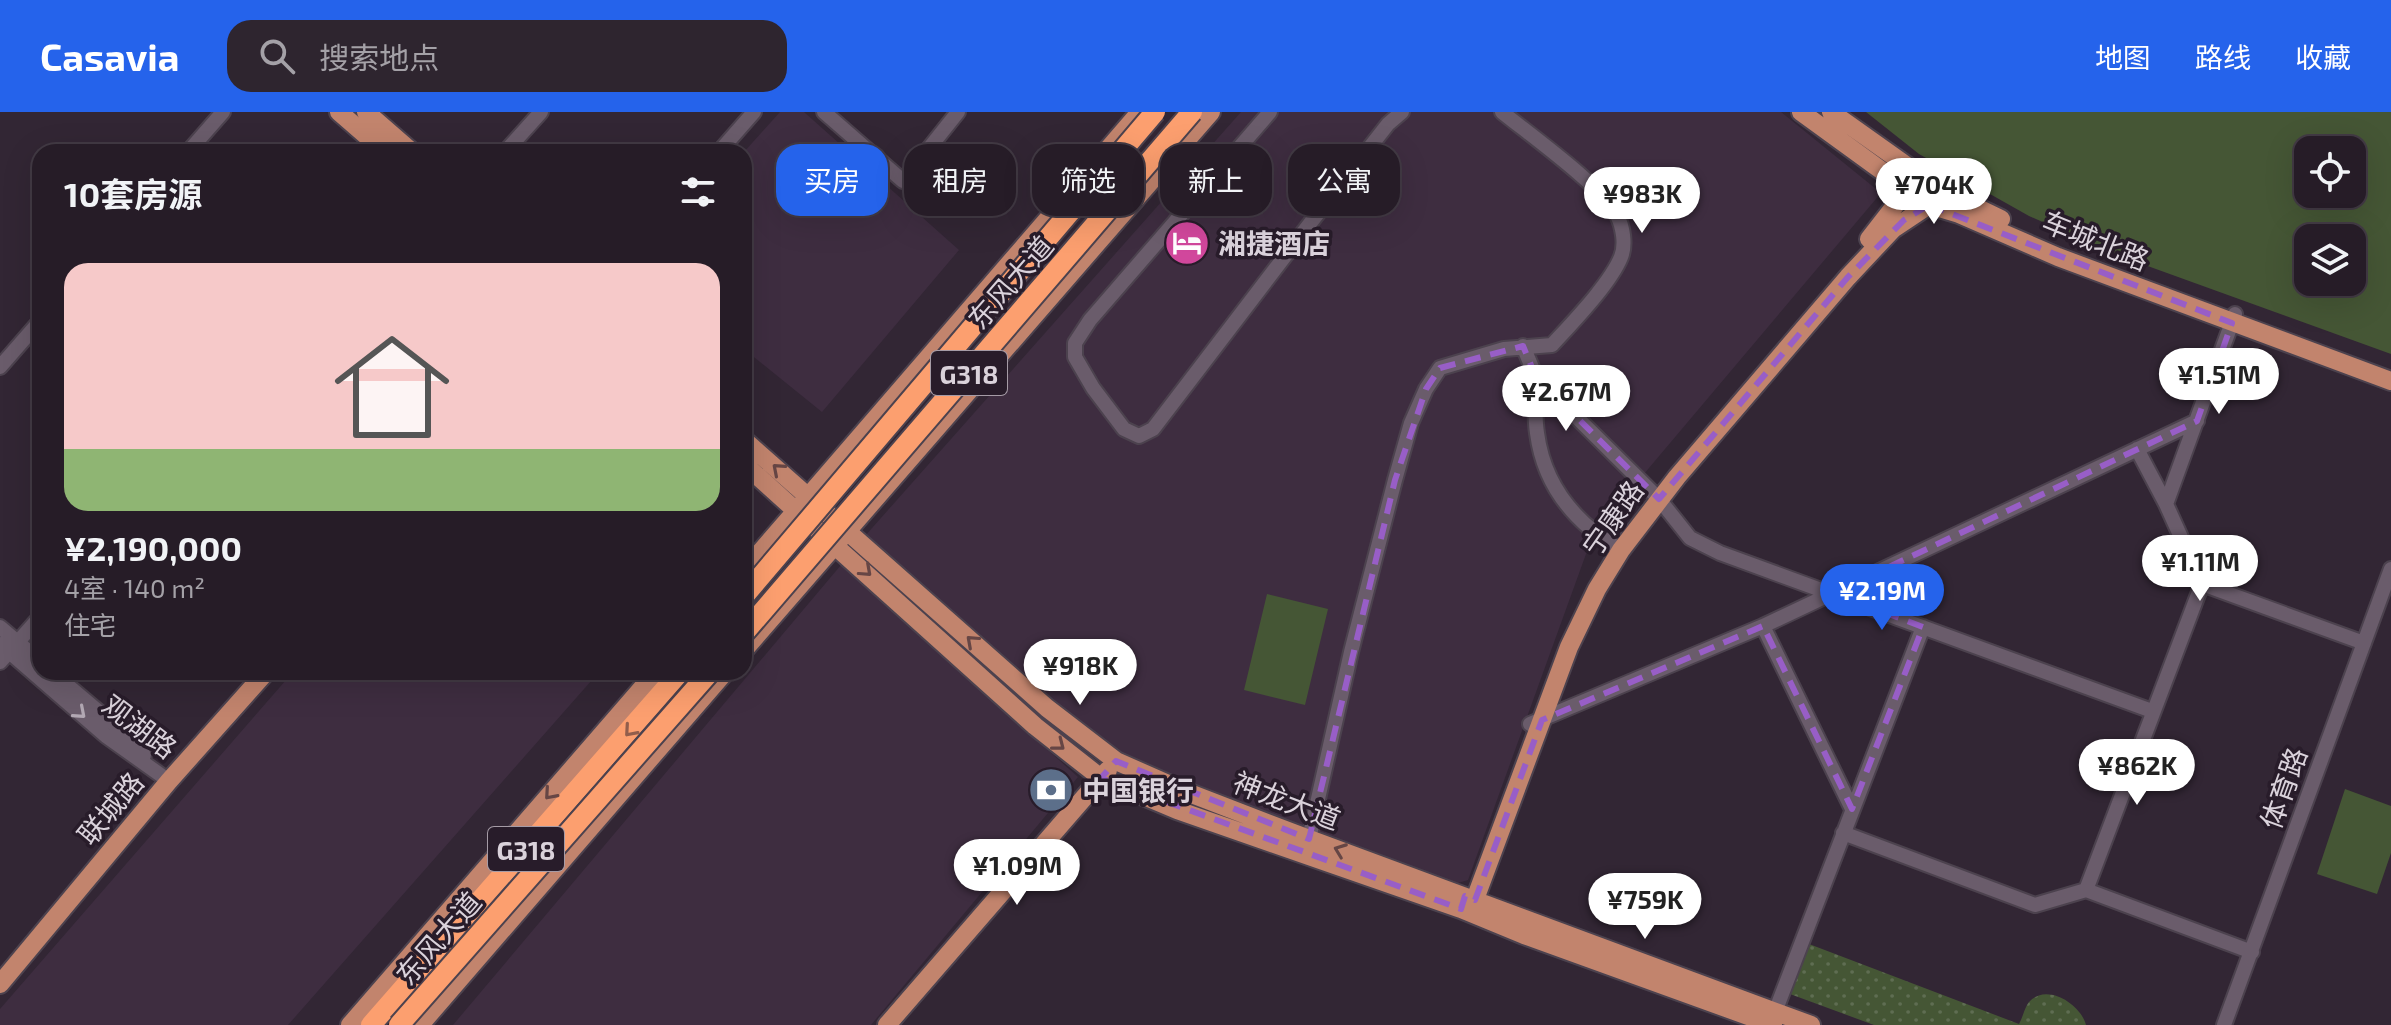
<!DOCTYPE html>
<html lang="zh">
<meta charset="utf-8">
<style>
body{margin:0;font-family:"Exo 2","Noto Sans SC",sans-serif;background:#2e252f;color:#f1f3f6;height:100vh;display:flex;flex-direction:column;font-size:30px;white-space:nowrap}
*{box-sizing:border-box;margin:0}
p{font-size:26px;color:#a4a1a7}
.icon{flex:none;width:44px;height:44px;fill:none;stroke:currentColor;stroke-width:2;stroke-linecap:round;stroke-linejoin:round}
.map{position:relative;flex:1;overflow:hidden}
.drawer{position:absolute;left:32px;top:32px;width:720px;height:536px;display:flex;flex-direction:column;background:#261c27;border-radius:24px;box-shadow:0 8px 32px #0002,0 0 0 2px #423a44}
.drawer>*{flex:none}
.banner{position:absolute;left:776px;top:32px;width:760px;height:72px;display:flex;gap:16px}
.controls{position:absolute;left:2294px;top:24px;display:grid;gap:16px}
.controls a{display:grid;place-items:center;width:72px;height:72px;border-radius:16px;background:#261c27;box-shadow:0 8px 32px #0002,0 0 0 2px #423a44;font-size:40px}
.price{position:absolute;translate:-50% -68px;padding:0 18px;border-radius:28px;background:#fff;color:#222;font-size:26px;line-height:52px;filter:drop-shadow(0 2px 4px #0008)}
.price::after{content:'';position:absolute;left:50%;top:48px;width:24px;height:18px;margin-left:-12px;background:inherit;clip-path:polygon(0 0,100% 0,50% 100%)}
.price.on{background:#2563eb;color:#fff}
ul{padding:0;list-style:none}
li{display:grid;align-content:center;gap:16px;height:424px;padding:0 32px}
li span{display:grid;place-items:center;height:248px;border-radius:24px;color:#555}
li>.icon{margin-inline-start:auto}
span .icon{width:144px;height:144px;fill:#fffc;stroke-width:1}
li b{font-size:34px}
h2{display:flex;justify-content:space-between;align-items:center;height:96px;padding:0 32px;font-size:34px}
.chip{padding:0 28px;border-radius:24px;background:#261c27;box-shadow:0 8px 32px #0002,0 0 0 2px #423a44;font-size:28px;line-height:72px}
.chip.on{background:#2563eb;color:#fff}
header{display:flex;align-items:center;gap:48px;box-sizing:border-box;height:112px;padding:0 40px;background:#2563eb;color:#fff}
header strong{font-size:38px}
nav{display:flex;gap:44px;margin-inline-start:auto;font-size:28px}
.search{width:560px;height:72px;background:#2e252f;display:flex;align-items:center;gap:20px;box-sizing:border-box;padding:0 28px;border-radius:24px;color:#a4a1a7;font-size:30px}
.map>svg:first-child{display:block}
.built{fill:#3e2d40}
.grass{fill:url(#grass-dots)}
.pitch{fill:#455635;fill-rule:evenodd}
.lines{fill:none;stroke-linecap:round;stroke-linejoin:round}
.minor-casing{stroke:#4c424e;stroke-width:18}
.major-casing{stroke:#4c424e;stroke-width:22}
.highway-casing{stroke:#4c424e;stroke-width:24}
.minor{stroke:#6a5c6b;stroke-width:14}
.major{stroke:#c2846d;stroke-width:18}
.highway{stroke:#fc9f6f;stroke-width:20}
.highway-bridge-casing{stroke:#4c424e;stroke-width:24;stroke-linecap:butt}
.highway-bridge{stroke:#fc9f6f;stroke-width:20}
.oneway{stroke:#664645}
.oneway2{stroke:#b3a9b4}
.oneway3{stroke:#925e4c}
.marked{fill:none;stroke:#985ec7;stroke-width:6;stroke-dasharray:16 10;stroke-linejoin:round}
.labels{text-anchor:middle;dominant-baseline:central;stroke-width:7;stroke-linejoin:round;paint-order:stroke}
.shield{fill:#281c2a;stroke:#a59ba6;stroke-width:2}
.shield-label{font-size:26px;font-weight:bold;fill:#dad2db}
.street-label{font-size:28px;fill:#dad2db;stroke:#281c2a}
.poi-label{font-size:28px;font-weight:bold;fill:#dad2db;stroke:#281c2a;text-anchor:start}
</style>
<header>
<strong>Casavia</strong>
<div class="search"><svg class="icon" aria-label="search" viewBox="0 0 24 24"><circle cx="10" cy="10" r="6"/><path d="M15 15l6 6"/></svg>搜索地点</div>
<nav><a>地图</a><a>路线</a><a>收藏</a></nav>
</header>
<div class="map">
<svg width="2391" height="913" viewBox="0 0 2391 913">
<defs>
<pattern id="grass-dots" width="8" height="8" patternUnits="userSpaceOnUse" patternTransform="scale(2)"><rect width="8" height="8" fill="#455635"/><path d="M2 2h.1M6 6h.1" fill="none" stroke="#5f6d52" stroke-width="1.8" stroke-linecap="round"/></pattern>
</defs>
<rect width="100%" height="100%" fill="#322634"/>
<path class="built" d="M780 0H804L959 138 822 300 744 237V40Z
M1241 0H1781L1881 81 1638 369 1586 442 1468 768 1448 774 1116 649 865 424Z
M841 453 1078 665 871 913H453Z
M293 560H599L288 913H0V897Z"/>
<path class="grass" d="M1809 832 2019 912C2023 905 2025 894 2030 889 2048 871 2081 893 2086 913H1874L1790 882Z"/>
<path class="pitch" d="M1866 0H2391V242L2120 144 2029 104 1919 42ZM2308 38H2352V82H2308ZM2308 126H2352V170H2308Z
M1267 482 1328 497 1305 593 1244 578Z
M2345 677 2391 694V741L2377 782 2317 762Z"/>
<g class="lines">
<g class="minor-casing">
<path id="minor" d="M824 0 903 69 958 0
M1270 0 1090 208 1075 231V245L1093 276 1124 317 1139 324 1153 317 1308 114 1388 12 1402 0
M188 40 223 0
M505 40 541 0
M719 40 754 0
M1523 234 1536 265 1659 387 1690 426 1720 441 2152 599
M0 255 40 209
M1536 265C1536 284 1534 302 1537 321 1544 374 1576 412 1621 438
M2137 337 2166 392 2202 472 2364 531
M2166 392 2235 202
M1763 514 1852 697
M0 515 40 549
M0 532 106 624 169 669
M0 550 40 505
M52 560 117 615 144 643
M1530 612 1763 514 2197 309
M1843 721 2035 793 2086 778 2252 840
M1309 727 1351 540 1395 368 1411 311 1426 277 1440 256 1504 237 1552 233C1572 211 1610 172 1621 145 1626 133 1623 115 1617 103 1603 75 1529 22 1502 0
M2086 778 2202 472
M1775 900 1923 515
M2224 913 2391 457"/>
</g>
<g class="major-casing">
<path id="major" d="M339 0 385 40
M366 0 412 40
M1801 0 1929 93 1959 102 2058 145 2391 269
M1831 0 1941 78 2001 107
M1869 127 1897 91 1902 75 1914 60
M744 328 1047 596 1116 649 1184 679 1309 727 1811 913
M744 352 1035 614 1101 666 1177 698 1461 797 1524 823 1773 913
M744 459 1140 0
M744 538 1211 0
M1471 798 1569 535 1597 477 1621 438 1677 365 1848 165 1893 117 1929 93 1941 78
M0 872 169 669 266 560
M350 913 656 560
M420 913 725 560
M887 913 1108 658"/>
</g>
<g class="highway-casing">
<path id="highway" d="M371 913 680 560"/>
</g>
<use href="#minor" class="minor"/>
<use href="#major" class="major"/>
<use href="#highway" class="highway"/>
<g class="highway-bridge-casing">
<path id="highway-bridge" d="M744 484 1155 0
M744 521 1192 0
M399 913 710 560"/>
</g>
<use href="#highway-bridge" class="highway-bridge"/>
</g>
<defs><path id="oneway-chevron" d="M-2-3.5L2.5 0L-2 3.5" fill="none" stroke-width="1.6" stroke-linecap="round" stroke-linejoin="round" transform="scale(2)"/></defs>
<g class="oneway">
<use href="#oneway-chevron" transform="translate(778 357) rotate(-139)"/>
<use href="#oneway-chevron" transform="translate(866 459) rotate(42)"/>
<use href="#oneway-chevron" transform="translate(972 529) rotate(-138)"/>
<use href="#oneway-chevron" transform="translate(1059 633) rotate(38)"/>
<use href="#oneway-chevron" transform="translate(550 682) rotate(131)"/>
<use href="#oneway-chevron" transform="translate(1340 738) rotate(-159)"/>
</g>
<use class="oneway2" href="#oneway-chevron" transform="translate(80 601) rotate(41)"/>
<use class="oneway3" href="#oneway-chevron" transform="translate(630 619) rotate(131)"/>
<path class="marked" d="M1929 93 2232 211 2197 309 1834 481 1923 515 1852 697 1763 514 1542 608 1475 788 1465 784 1461 797 1101 666 1116 649 1309 727 1395 368 1426 277 1440 256 1523 234 1536 265 1659 387 1848 165 1904 108Z"/>
<defs>
<g id="hotel-disc" transform="scale(2.3)"><circle r="9.5" fill="#d1479c" stroke="#281c2a"/><path d="M-6-4.5h1.5V1H6V5H4.5V3h-9V5H-6ZM-4 0a1.8 1.8 0 1 1 3.6 0ZM.5 0V-2.5h3Q6-2.5 6 0Z" fill="#fff"/></g>
<g id="bank-disc" transform="scale(2.3)"><circle r="9.5" fill="#5c6f8a" stroke="#281c2a"/><path d="M-6-4H6V4H-6ZM0-2.3a2.3 2.3 0 1 0 0 4.6a2.3 2.3 0 1 0 0-4.6Z" fill="#fff"/></g>
</defs>
<g fill-rule="evenodd">
<use href="#hotel-disc" x="1187" y="131"/>
<use href="#bank-disc" x="1051" y="678"/>
</g>
<g class="labels">
<g class="shield">
<rect x="931" y="239" width="76" height="44" rx="6"/>
<rect x="488" y="715" width="76" height="44" rx="6"/>
</g>
<g class="shield-label">
<text x="969" y="261">G318</text>
<text x="526" y="737">G318</text>
</g>
<g class="street-label">
<text transform="translate(2096 128) rotate(22)">车城北路</text>
<text transform="translate(1010 170) rotate(-49)">东风大道</text>
<text transform="translate(1612 406) rotate(-55)">宁康路</text>
<text transform="translate(140 614) rotate(37)">观湖路</text>
<text transform="translate(2283 676) rotate(-70)">体育路</text>
<text transform="translate(1287 688) rotate(21)">神龙大道</text>
<text transform="translate(110 696) rotate(-50)">联城路</text>
<text transform="translate(438 826) rotate(-49)">东风大道</text>
</g>
<g class="poi-label">
<text x="1218" y="131">湘捷酒店</text>
<text x="1082" y="678">中国银行</text>
</g>
</g>
</svg>
<div class="controls">
<a><svg class="icon" aria-label="locate" viewBox="0 0 24 24"><circle cx="12" cy="12" r="6"/><path d="M12 2v4M12 18v4M2 12h4M18 12h4"/></svg></a>
<a><svg class="icon" aria-label="layers" viewBox="0 0 24 24"><path d="M12 4l9 5-9 5-9-5zM3 14l9 5 9-5"/></svg></a>
</div>
<b class="price" style="left:1934px;top:114px">¥704K</b>
<b class="price" style="left:1642px;top:123px">¥983K</b>
<b class="price" style="left:2219px;top:304px">¥1.51M</b>
<b class="price" style="left:1566px;top:321px">¥2.67M</b>
<b class="price" style="left:2200px;top:491px">¥1.11M</b>
<b class="price on" style="left:1882px;top:520px">¥2.19M</b>
<b class="price" style="left:1080px;top:595px">¥918K</b>
<b class="price" style="left:2137px;top:695px">¥862K</b>
<b class="price" style="left:1017px;top:795px">¥1.09M</b>
<b class="price" style="left:1645px;top:829px">¥759K</b>
<div class="banner">
<a class="chip on">买房</a>
<a class="chip">租房</a>
<a class="chip">筛选</a>
<a class="chip">新上</a>
<a class="chip">公寓</a>
</div>
<section class="drawer">
<h2>10套房源<svg class="icon" aria-label="filters" viewBox="0 0 24 24"><path d="M4 7h16M4 17h16"/><circle cx="9" cy="7" r="2"/><circle cx="15" cy="17" r="2"/></svg></h2>
<ul>
<li><span style="background:linear-gradient(#f6c9c9 75%,#8fb573 0)"><svg class="icon" aria-label="home" viewBox="0 0 24 24"><path d="M3 11l9-7 9 7M6 9v11h12V9"/></svg></span><div><b>¥2,190,000</b><p>4室 · 140 m²</p><p>住宅</p></div></li>
</ul>
</section>
</div>
